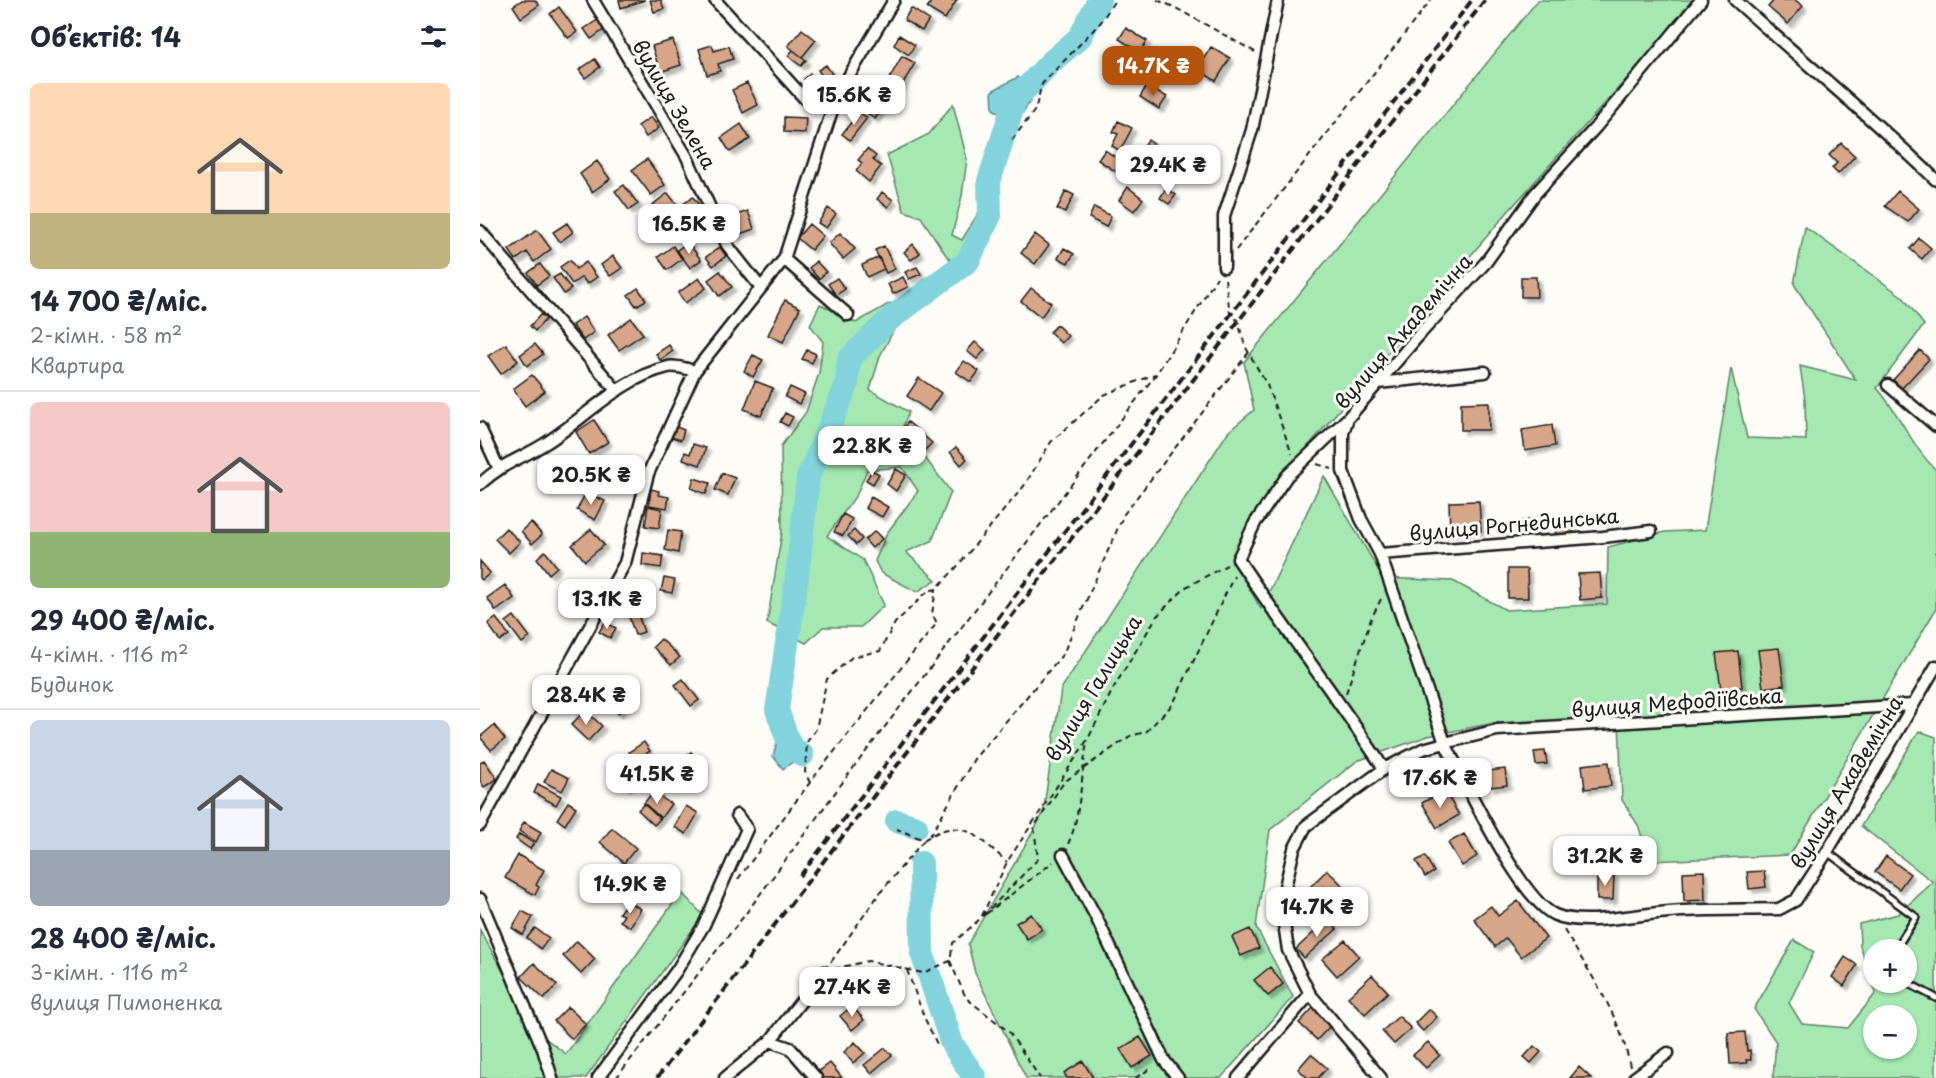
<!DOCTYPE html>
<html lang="uk">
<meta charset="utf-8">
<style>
body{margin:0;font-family:"Playpen Sans",sans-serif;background:#f2f2f3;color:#1f2937;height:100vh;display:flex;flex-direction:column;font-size:22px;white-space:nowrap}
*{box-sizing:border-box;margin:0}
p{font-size:20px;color:#747a83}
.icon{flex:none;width:33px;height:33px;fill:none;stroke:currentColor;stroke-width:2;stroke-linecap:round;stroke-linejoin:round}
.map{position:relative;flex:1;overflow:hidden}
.drawer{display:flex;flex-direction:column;background:#fff;width:480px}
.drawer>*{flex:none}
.buttons{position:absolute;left:1383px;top:939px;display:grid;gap:12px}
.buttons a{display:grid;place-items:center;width:54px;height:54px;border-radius:50%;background:#fff;box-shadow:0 2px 4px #0004;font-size:30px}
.price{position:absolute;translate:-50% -51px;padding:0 14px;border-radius:12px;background:#fff;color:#222;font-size:20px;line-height:39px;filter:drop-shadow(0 2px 3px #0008)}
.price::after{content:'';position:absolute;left:50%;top:36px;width:18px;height:14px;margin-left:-9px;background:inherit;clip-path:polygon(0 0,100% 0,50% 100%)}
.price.selected{background:#b45309;color:#fff}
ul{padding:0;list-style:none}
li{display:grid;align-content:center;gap:12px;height:318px;padding:0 30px}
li+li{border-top:2px solid #e0e1e3}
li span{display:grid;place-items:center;height:186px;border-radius:9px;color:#555}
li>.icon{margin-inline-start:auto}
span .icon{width:108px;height:108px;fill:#fffc;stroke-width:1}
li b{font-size:26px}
h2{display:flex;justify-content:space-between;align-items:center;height:72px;padding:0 30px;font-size:26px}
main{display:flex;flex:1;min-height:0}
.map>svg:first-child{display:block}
.green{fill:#a5e8b2;stroke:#608267;stroke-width:1.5;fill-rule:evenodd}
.water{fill:#83d3dc;stroke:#5a8a8f;stroke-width:1.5}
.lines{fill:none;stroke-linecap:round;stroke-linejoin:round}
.river{stroke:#83d3dc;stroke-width:24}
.building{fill:#d7a689;stroke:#1c1c1c;stroke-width:1.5;filter:url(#shadow)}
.lane-casing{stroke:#1c1c1c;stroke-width:10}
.street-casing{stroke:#1c1c1c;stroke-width:15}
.path{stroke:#1c1c1c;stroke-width:2;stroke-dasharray:6 4.5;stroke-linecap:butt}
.lane{stroke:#fdfcf7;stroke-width:5}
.street{stroke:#fdfcf7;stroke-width:10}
.rail{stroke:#1c1c1c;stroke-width:4;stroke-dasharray:9 4.5;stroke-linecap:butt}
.labels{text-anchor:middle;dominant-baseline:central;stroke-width:6;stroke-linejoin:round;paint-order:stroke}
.street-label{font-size:20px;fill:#1c1c1c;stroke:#fdfcf7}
</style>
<main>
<section class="drawer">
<h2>Об’єктів: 14<svg class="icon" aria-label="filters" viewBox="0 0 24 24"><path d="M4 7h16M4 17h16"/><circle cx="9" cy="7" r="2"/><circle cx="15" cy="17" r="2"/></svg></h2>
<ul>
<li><span style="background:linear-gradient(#ffd9b3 70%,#c2b280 0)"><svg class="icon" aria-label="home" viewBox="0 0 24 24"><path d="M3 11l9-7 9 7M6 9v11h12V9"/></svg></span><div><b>14 700 ₴/міс.</b><p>2-кімн. · 58 m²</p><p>Квартира</p></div></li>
<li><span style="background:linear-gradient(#f6c9c9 70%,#8fb573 0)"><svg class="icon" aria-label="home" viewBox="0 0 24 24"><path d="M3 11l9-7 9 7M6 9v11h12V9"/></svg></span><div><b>29 400 ₴/міс.</b><p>4-кімн. · 116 m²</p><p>Будинок</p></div></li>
<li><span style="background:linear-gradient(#c9d6e8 70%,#9aa5b1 0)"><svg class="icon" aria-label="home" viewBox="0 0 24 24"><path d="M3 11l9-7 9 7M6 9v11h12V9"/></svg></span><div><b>28 400 ₴/міс.</b><p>3-кімн. · 116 m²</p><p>вулиця Пимоненка</p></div></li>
</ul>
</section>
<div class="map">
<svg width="1456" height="1078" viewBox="0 0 1456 1078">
<defs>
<filter id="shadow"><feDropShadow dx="4" dy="4" stdDeviation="1.5" flood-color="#0004"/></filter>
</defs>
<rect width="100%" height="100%" fill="#fdfcf7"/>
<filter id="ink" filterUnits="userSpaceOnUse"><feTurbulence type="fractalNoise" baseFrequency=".0167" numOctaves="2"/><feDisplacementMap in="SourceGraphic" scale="12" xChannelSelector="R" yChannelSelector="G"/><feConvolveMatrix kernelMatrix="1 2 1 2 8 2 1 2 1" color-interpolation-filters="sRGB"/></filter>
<g filter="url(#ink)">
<path class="green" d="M1058 0H1217L1026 214 785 497 752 559 781 609 844 476 903 578 973 581 1026 610 1127 604 1128 547 1185 532 1225 530 1251 368 1267 438 1326 440 1325 400 1320 366 1376 380 1314 284 1325 227 1423 297 1444 325 1397 388C1420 414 1432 447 1456 470V609L1310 855 1170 861 1158 825 1142 800 1139 720 1014 723 948 736 877 761 790 830 776 927 813 997 741 1078H546L495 973 488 944 563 814 581 689 748 432 774 410 764 362Z
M473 104 487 159 482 196 472 235 482 240 503 205 514 227 485 275 466 255 441 217 424 211 407 155 449 134Z
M410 303 417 324 400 356 390 390 429 412 419 435 446 459 471 492 452 541 426 552 456 580 437 592 401 573 395 561 407 533 438 491 422 467 387 470 377 494 347 536 383 560 404 605 381 627H343L326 643 287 623 302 532 301 446 326 412 339 373 343 342 330 325 340 304 376 323Z
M1439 731 1456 737V1078H1293L1296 1042 1274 1009 1314 940 1334 952 1309 1003 1322 1024 1368 1028 1396 993 1380 946 1379 924 1418 914 1453 882 1381 826ZM1394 950H1426V982H1394ZM1394 1016H1426V1048H1394Z
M201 892 223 915 106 1078H0V930L56 1031 86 1054Z"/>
<path class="water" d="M538 77 553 97 536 123 513 109 512 91Z
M301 720 311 730 322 755 303 769 293 756 298 738 293 728Z"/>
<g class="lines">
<path class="river" d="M322 755 310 746 297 710 317 576 328 478 367 384 369 359 411 318 488 261 510 215 509 181 535 100 570 63 600 37 619 0
M417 821 436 827
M441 863 442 953 472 1044 495 1078"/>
</g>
<path class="building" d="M42 0H55L59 5 41 18 33 6Z
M139 0H165L141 8Z
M170 0H181L184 9 174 12Z
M452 0H477L465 19 447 8Z
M1294 0H1315L1323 6 1308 24 1288 7Z
M79 7 97 32 88 38 70 14Z
M431 8 449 20 442 31 424 20Z
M119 19 125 29 111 39 104 29Z
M646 28 667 41 660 52 639 39Z
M322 29 336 40 322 57 308 46Z
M419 35 435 45 429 55 414 45Z
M193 40 201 65 180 72 172 46Z
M232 45 234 51 249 46 253 59 238 64 240 71 227 75 219 49Z
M731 47 750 58 736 81 717 69Z
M313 50 326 60 321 66 308 56Z
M422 56 435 63 421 87 409 79Z
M115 59 120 67 105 78 99 70Z
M346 65 352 74 344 79 338 70Z
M330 74 338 82 332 88 324 79Z
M267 83 278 105 263 113 252 90Z
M667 85 687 97 679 109 660 97Z
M388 99 402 109 395 119 381 108Z
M379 112 387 118 370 140 362 134Z
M171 117 179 128 166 137 158 126Z
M304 117 326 118 325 133 304 132Z
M638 121 652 128 640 151 632 146 638 134 633 132Z
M261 124 270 139 250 152 241 138Z
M668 140 684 151 674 166 658 155Z
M1361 143 1375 156 1358 174 1352 168 1357 163 1349 155Z
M387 149 396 156 393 160 401 166 389 182 376 171 382 163 378 160Z
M625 150 644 163 638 173 618 160Z
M167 159 185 185 171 195 152 170Z
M117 161 130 179 112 192 100 174Z
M144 185 158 204 149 210 135 191Z
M648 187 663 199 654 211 639 200Z
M686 188 696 195 689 204 680 198Z
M586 191 594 195 585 213 577 209Z
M1418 191 1439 209 1428 222 1405 206Z
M402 192 413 200 408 207 397 199Z
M188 193 197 205 180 218 171 206Z
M213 197 220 206 209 214 202 205Z
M614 207 631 216 626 227 609 218Z
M348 208 356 214 346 228 338 223Z
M268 211 274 229 254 236 248 218Z
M87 223 93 232 80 242 73 232Z
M329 224 343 236 331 250 317 238Z
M57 230 71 249 54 262 47 252 36 260 29 250Z
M360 233 375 249 363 259 349 243Z
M555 234 569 245 555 264 541 253Z
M1439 238 1451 248 1442 259 1430 249Z
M208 242 221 260 210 268 197 250Z
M433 244 440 253 431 260 424 252Z
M193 246 202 259 187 270 178 257Z
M404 246 415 269 406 273 395 250Z
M240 247 246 256 233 266 226 257Z
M584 248 594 254 588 263 578 258Z
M133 256 142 268 130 276 121 265Z
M399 257 404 269 387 277 382 265Z
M90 260 96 269 106 262 117 277 107 284 102 277 92 284 80 267Z
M336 261 346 272 339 279 329 268Z
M60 264 69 276 57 285 48 273Z
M437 267 441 274 429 279 425 272Z
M240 271 252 287 239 296 228 280Z
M80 274 91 289 84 294 73 278Z
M423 277 428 287 413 294 408 284Z
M1041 277H1056L1057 297H1041Z
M219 278 226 288 205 303 198 293Z
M357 278 365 289 356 295 348 284Z
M158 288 166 300 156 306 148 295Z
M551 288 571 303 561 317 541 301Z
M305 300 320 308 303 342 288 335Z
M61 314 66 319 55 331 50 326Z
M104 317 114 332 103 340 92 325Z
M151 318 163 334 139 350 128 335Z
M577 325 588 336 581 343 570 332Z
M495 342 505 350 497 359 487 351Z
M26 344 38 361 21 374 8 356Z
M55 344 63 354 47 366 40 355Z
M189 345 193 351 180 360 176 354Z
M327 350 336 354 332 363 322 359Z
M1440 350 1449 359 1422 388 1413 380Z
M273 355 283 360 273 377 264 371Z
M484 361 499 371 491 382 476 372Z
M52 375 65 391 45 406 33 389Z
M439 378 461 393 449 411 427 396Z
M275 381 293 388 281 416 264 409Z
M310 387 325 394 319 404 305 397Z
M1009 402V430H981V403Z
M305 413 313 417 308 426 300 422Z
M114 420 128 442 109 454 96 432Z
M428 422 452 443 444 451 420 431Z
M1072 425 1075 446 1045 451 1042 430Z
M194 426 204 430 201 440 191 437Z
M213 444 226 448 220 465 203 459 205 452 210 454Z
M476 447 487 459 481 465 470 452Z
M416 469 426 475 416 491 407 484Z
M392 470 399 474 393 484 386 480Z
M242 473 255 478 248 495 235 490Z
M214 478 230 483 226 494 211 488Z
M171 489 179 491 178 495 189 497 187 508 169 505Z
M106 492 125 501 115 520 97 510Z
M391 497 408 507 402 517 385 508Z
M999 501 1001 531 970 532 969 502Z
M168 506 182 509 179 528 165 526Z
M363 514 372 519 363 536 354 532Z
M1060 518 1062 530 1044 533 1042 521Z
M51 522 62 535 52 544 41 531Z
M1092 525 1093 537 1076 539 1075 527Z
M26 528 40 542 29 553 15 539Z
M111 529 124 545 105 561 92 545Z
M188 530 201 532 198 553 185 550Z
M374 530 382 539 376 545 368 536Z
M395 531 402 539 392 548 385 540Z
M65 551 77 567 69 574 57 558Z
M163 553 183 556 181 568 162 565Z
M0 561 10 573 2 580 0 578Z
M1028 569H1047L1048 598H1028Z
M1120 573 1122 598 1100 600 1098 574Z
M184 578 195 580 192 593 181 591Z
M25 585 34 598 16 611 7 598Z
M158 614 164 632 155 635 149 617Z
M34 616 50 637 42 643 26 622Z
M16 618 29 635 20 641 8 624Z
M125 622 136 628 130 638 119 632Z
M181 639 200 657 191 665 173 647Z
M1299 648 1304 685 1283 688 1278 650Z
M1258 651 1262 687 1241 690 1236 653Z
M203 679 219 700 211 706 195 685Z
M130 683 150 701 138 713 119 694Z
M105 710 122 726 108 741 91 725Z
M14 725 25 739 11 750 0 737Z
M164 742 170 751 155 761 149 752Z
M1065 751 1067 764 1056 765 1054 752Z
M211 752 224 767 215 775 202 761Z
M4 760 17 779 4 787 0 781V763Z
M144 760 159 777 146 787 132 770Z
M1129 762 1131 786 1105 789 1102 765Z
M71 769 89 778 82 791 64 782Z
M1025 769 1027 785 1011 787 1008 771Z
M959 770 966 781 944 795 937 784Z
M58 784 81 796 76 805 54 793Z
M964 790 979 815 957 828 942 803Z
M173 792 191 804 181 818 164 803Z
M88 802 96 807 85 825 77 819Z
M164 804 180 819 174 825 158 810Z
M206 806 218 813 206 834 194 827Z
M44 822 61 832 56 842 39 831Z
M132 828 156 848 144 863 120 842Z
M39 834 54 843 50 849 36 839Z
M984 834 997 856 982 866 968 843Z
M38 855 64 870 56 885 59 887 55 895 25 878Z
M945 856 954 872 945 877 936 861Z
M1406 856 1430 874 1419 889 1395 872Z
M168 867 179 874 174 882 163 874Z
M847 870 866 889 847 908 828 889Z
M1224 871 1225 900 1204 901 1203 872Z
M1284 871 1286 887 1269 889 1267 872Z
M1117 874H1134L1133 900H1117Z
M1038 901 1066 938 1041 957 1026 938 1015 947 994 919 1011 906 1018 916Z
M151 903 161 909 150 927 140 921 144 915 139 913 143 907 147 910Z
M42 911 53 917 43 935 32 928Z
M551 914 562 929 547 939 536 923Z
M848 919 857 929 824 958 816 949Z
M55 928 69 938 61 949 47 938Z
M770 929 779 948 761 956 752 937Z
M865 940 879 956 857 976 842 959Z
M97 941 115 959 101 974 83 956Z
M1365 957 1377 965 1364 986 1352 977Z
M54 963 77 985 64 999 41 977Z
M790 967 803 984 788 996 774 980Z
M892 975 908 992 885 1014 868 997Z
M372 1006 384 1020 372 1030 360 1016Z
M88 1007 106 1024 92 1039 74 1021Z
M833 1008 851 1025 837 1040 819 1023Z
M949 1009 957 1017 943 1031 935 1023Z
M919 1016 931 1029 914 1044 902 1031Z
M1265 1032 1267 1051 1270 1050 1271 1060H1266L1267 1063 1250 1064 1248 1033Z
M660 1037 672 1056 652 1068 640 1049Z
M375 1042 385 1053 373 1063 364 1052Z
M948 1042 960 1055 946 1068 933 1055Z
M1054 1046 1061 1052 1051 1063 1044 1057Z
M405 1048 412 1055 391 1073 384 1065Z
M831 1054 847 1068 838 1078H828L818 1069Z
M603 1061 613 1078H587L584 1073Z
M350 1063 362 1078H341L337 1073Z
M1099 1067 1111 1078H1090Z"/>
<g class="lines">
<g class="lane-casing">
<path id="lane" d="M1347 852 1436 917 1415 950
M1426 982 1456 998"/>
</g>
<g class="street-casing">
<path id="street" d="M113 0 207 157 247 245 281 288
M235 0 325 99 356 98
M1221 0 1115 128 1055 194 1006 262 939 335 868 418 863 433V471L881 519 900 554 965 743 1017 730 1432 705
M1255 0C1322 61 1392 117 1456 180
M0 231 137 391
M304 259 368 315
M744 267V216L772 130 798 0
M898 383 1005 372
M1408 385 1456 426
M866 420 807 476 775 523 758 559C805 630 857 697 904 769L943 749 965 743C983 779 1041 901 1075 915 1104 927 1158 914 1189 912 1225 909 1262 910 1299 909L1316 900 1347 852 1456 666
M0 428 18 467
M0 484C24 462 41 459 66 443 105 418 141 378 188 367 195 365 207 369 215 371
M900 554 1123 537 1171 531
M0 825 145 563 168 474 215 371 304 259 356 98 414 0
M583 855 616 917 684 1060 698 1078
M0 899 63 1049 72 1078
M290 1041 310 1048 336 1078
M118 1078 197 970 224 925 267 829 257 815
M245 1078 290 1041 344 972
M758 1078 830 994
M901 1078 830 994 808 950 801 904 814 849 826 826 904 769
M1154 1078 1188 1053"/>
</g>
<path class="path" d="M677 0 694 7 775 52
M532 140 555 110 562 84 621 22 635 0
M756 250 951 0
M745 279 750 313 758 321 765 346 787 385 812 454
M837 464 852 469
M866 693 891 619 902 597
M330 783 325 772 327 742 336 729 347 679 372 657 400 651 415 623 448 591 456 589 475 569 544 486 571 442 624 395 675 374
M450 836 494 759 583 654 644 514 769 352
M444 840C482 814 498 837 527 862
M588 844C600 821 602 770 607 742
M258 879 334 777 457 623 452 614 456 589
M506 914 573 862
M503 916 558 859 554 827 584 782 650 736 666 732 693 704 754 576
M1084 930C1110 974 1141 1016 1150 1067
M470 961 486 998 529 1032 560 1078
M351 962 399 894 444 840 417 829
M354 969 388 961 443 973 470 961 473 943 501 918 527 862 608 739 634 687 677 616 706 587 747 565
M427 970 444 1017 457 1044
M136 1078 264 916 374 767 677 373 737 277
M655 1078 673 1067"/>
<use href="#lane" class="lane"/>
<use href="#street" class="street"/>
<path class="rail" d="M320 876 992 0
M177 1078 1005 0"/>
</g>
</g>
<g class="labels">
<g class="street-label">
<text transform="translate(195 104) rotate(60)">вулиця Зелена</text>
<text transform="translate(923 331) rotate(-49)">вулиця Академічна</text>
<text transform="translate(1034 524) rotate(-5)">вулиця Рогнединська</text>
<text transform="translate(613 688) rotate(-59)">вулиця Галицька</text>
<text transform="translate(1197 702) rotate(-4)">вулиця Мефодіївська</text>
<text transform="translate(1366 782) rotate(-59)">вулиця Академічна</text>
</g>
</g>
</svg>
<div class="buttons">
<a>+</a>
<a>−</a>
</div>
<b class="price selected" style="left:673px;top:97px">14.7K ₴</b>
<b class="price" style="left:374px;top:126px">15.6K ₴</b>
<b class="price" style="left:688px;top:196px">29.4K ₴</b>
<b class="price" style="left:209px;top:255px">16.5K ₴</b>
<b class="price" style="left:392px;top:477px">22.8K ₴</b>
<b class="price" style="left:111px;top:506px">20.5K ₴</b>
<b class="price" style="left:127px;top:630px">13.1K ₴</b>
<b class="price" style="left:106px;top:726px">28.4K ₴</b>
<b class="price" style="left:177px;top:805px">41.5K ₴</b>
<b class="price" style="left:960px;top:809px">17.6K ₴</b>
<b class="price" style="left:1125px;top:887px">31.2K ₴</b>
<b class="price" style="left:150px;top:915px">14.9K ₴</b>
<b class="price" style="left:837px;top:938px">14.7K ₴</b>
<b class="price" style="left:372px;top:1018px">27.4K ₴</b>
</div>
</main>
